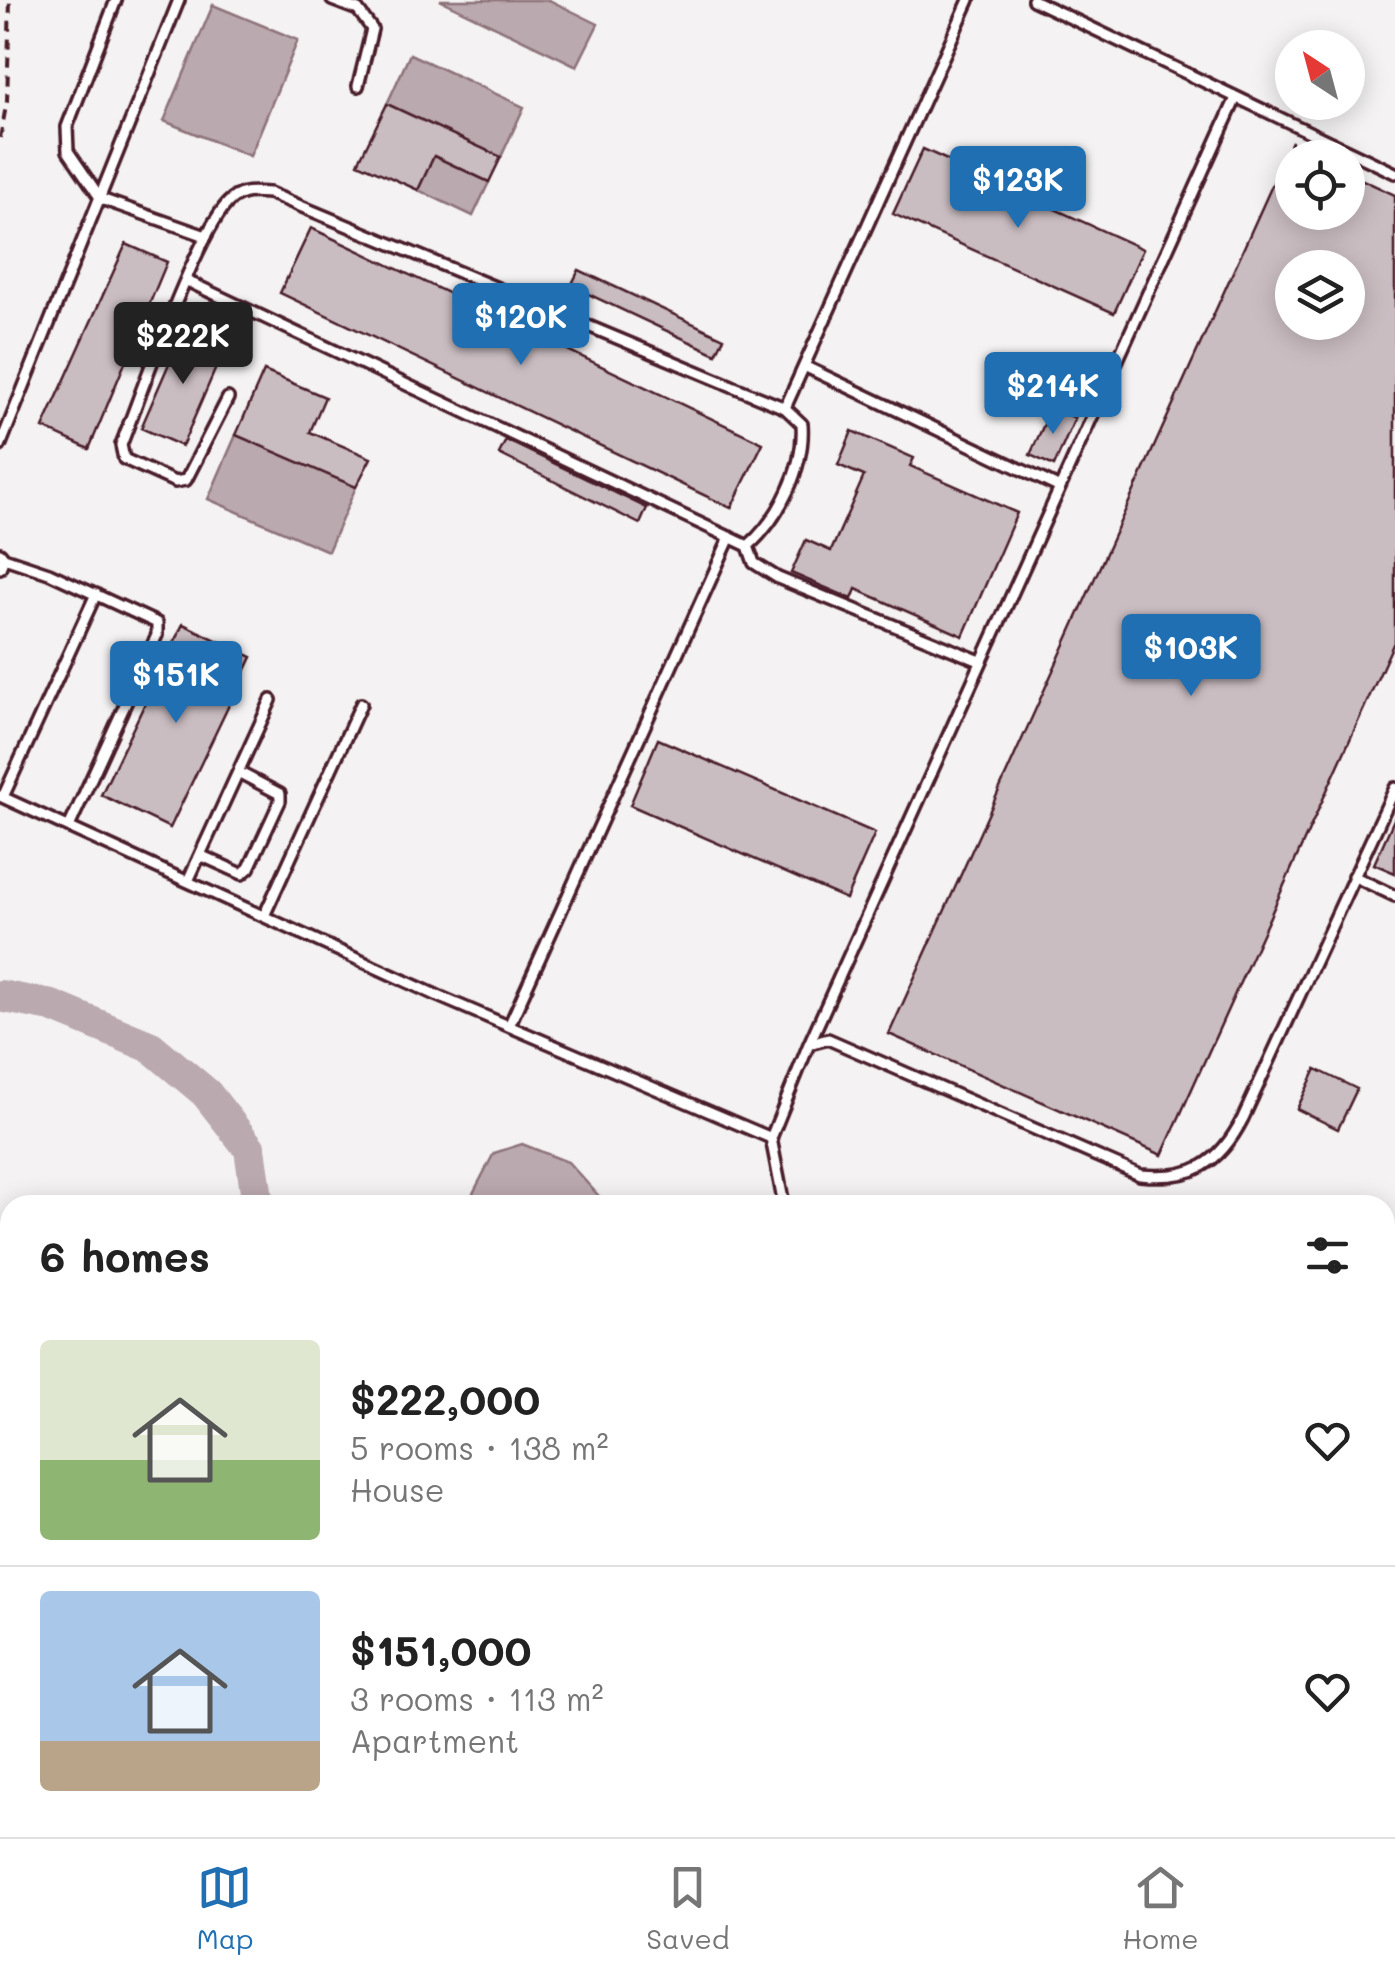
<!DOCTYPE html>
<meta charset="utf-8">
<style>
body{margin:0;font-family:Mali,sans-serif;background:#f6f6f6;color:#222;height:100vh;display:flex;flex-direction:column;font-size:38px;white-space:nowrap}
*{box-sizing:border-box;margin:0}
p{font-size:32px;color:#767676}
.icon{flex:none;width:55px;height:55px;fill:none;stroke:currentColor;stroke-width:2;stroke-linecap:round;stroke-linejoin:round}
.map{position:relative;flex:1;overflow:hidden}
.panel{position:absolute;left:0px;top:1195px;width:1395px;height:642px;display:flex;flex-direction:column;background:#fff;border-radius:30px 30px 0 0;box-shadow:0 5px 25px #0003}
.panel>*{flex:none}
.needle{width:65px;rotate:324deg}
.tools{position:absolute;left:1275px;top:30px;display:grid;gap:20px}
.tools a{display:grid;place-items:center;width:90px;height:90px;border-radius:50%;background:#fff;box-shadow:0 5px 25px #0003;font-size:50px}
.price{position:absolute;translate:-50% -85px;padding:0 22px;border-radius:10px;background:#1f6fb2;color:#fff;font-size:32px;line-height:65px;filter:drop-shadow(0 2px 5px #0008)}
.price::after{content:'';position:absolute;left:50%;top:60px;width:30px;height:22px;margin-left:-15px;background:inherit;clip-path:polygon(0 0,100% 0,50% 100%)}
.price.selected{background:#222;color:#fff}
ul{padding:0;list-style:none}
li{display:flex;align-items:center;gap:30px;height:250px;padding:0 40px}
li+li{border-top:2px solid #e0e0e0}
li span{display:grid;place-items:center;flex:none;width:280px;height:200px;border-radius:10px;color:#555}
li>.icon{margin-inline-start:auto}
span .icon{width:120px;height:120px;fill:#fffc;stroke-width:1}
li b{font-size:42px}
h2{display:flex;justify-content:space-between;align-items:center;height:120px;padding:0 40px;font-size:42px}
.menu{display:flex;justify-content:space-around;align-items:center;height:140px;border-top:2px solid #e0e0e0;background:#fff;font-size:28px;color:#767676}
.menu a{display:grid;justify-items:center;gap:5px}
.menu .selected{color:#1f6fb2}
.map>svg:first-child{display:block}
.water{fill:#baa9ae;stroke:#8d727a;stroke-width:2.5}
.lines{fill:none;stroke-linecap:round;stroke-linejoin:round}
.river{stroke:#baa9ae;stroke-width:32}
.building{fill:#cabdc1;stroke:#4a1f2b;stroke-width:2.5;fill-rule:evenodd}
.lane-casing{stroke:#4a1f2b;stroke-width:16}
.street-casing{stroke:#4a1f2b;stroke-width:25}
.path{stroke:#4a1f2b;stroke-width:4;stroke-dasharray:10 8;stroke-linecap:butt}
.lane{stroke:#fff;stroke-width:9}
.street{stroke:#fff;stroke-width:18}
</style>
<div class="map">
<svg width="1395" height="1837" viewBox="0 0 1395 1837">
<rect width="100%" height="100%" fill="#f4f2f2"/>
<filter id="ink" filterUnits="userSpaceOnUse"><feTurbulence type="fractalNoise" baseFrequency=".01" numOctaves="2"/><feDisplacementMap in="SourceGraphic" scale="20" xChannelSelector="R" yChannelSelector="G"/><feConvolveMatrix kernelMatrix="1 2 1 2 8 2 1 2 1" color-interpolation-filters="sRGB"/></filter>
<g filter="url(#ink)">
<path class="water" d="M440 0H549L598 24 577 66Z
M213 5 298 40 250 156 164 121Z
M410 54 524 107 501 157 387 104Z
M434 156 489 182 473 216 418 190Z
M236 435 356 487 328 551 208 499Z
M522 1144 568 1162 607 1205H467L494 1153Z
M305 1828H706L700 1837H303Z"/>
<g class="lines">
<path class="river" d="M0 996 52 1006 151 1047 206 1093 250 1149 258 1205
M10 1837 13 1828"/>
</g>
<path class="building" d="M387 104 501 157 489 182 434 156 418 190 358 163Z
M1292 141V212H1348V173L1395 195V640L1162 1155 889 1034ZM1292 268H1348V322H1292Z
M923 149 1143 249 1114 313 893 214Z
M311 228 763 443 731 508 280 293Z
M126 244 167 262 89 449 43 428Z
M579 270 724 338 716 354 571 286Z
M184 329 225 347 182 446 141 428Z
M264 371 325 397 310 432 371 458 356 487 236 435Z
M1052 407 1075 418 1054 466 1030 455Z
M852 431 914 458 910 466 1017 513 963 636 856 589 852 599 791 573 806 540 831 551 864 476 838 465Z
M506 440 647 508 640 524 499 454Z
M183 624 252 657 170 828 101 795Z
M658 739 875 833 846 899 630 805Z
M1395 817V873L1374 864Z
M1316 1069 1357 1089 1338 1129 1297 1109Z"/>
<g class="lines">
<g class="lane-casing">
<path id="lane" d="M116 0 67 127 68 151 101 199 206 236
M332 0 358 10 372 29 358 86
M1033 0 1395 173
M187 281 748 546C779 519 805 467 802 424L785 408 269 193C255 192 244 190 232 199 199 224 140 397 121 445L124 459 175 482 186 480 228 398
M804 366 1058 487
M785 408 969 0
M0 446 179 0
M748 546 754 563 778 578 980 661
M0 553 4 558 0 568
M4 558 49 573 157 623V635L69 827
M0 796 438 996 771 1138
M3 797 96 594
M200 855 242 874 249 868 280 801V794L238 772
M1353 876 1395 896
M188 881 271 700
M264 916 361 704
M509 1026 730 537
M809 1044 1235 100
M784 1205 771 1138 809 1044 828 1039 1140 1175C1192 1180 1219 1165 1243 1118L1395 788
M1385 1318 1395 1315
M1385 1522 1395 1519
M1385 1734 1395 1732
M1040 1828 1052 1837
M1139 1837 1145 1828"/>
</g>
<g class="street-casing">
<path id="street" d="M770 1837 776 1828"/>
</g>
<path class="path" d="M0 138 7 101 10 0"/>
<use href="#lane" class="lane"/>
<use href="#street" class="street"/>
</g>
</g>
</svg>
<div class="tools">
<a><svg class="needle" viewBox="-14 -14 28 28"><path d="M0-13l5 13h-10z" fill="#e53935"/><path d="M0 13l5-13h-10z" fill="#767676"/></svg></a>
<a><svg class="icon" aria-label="locate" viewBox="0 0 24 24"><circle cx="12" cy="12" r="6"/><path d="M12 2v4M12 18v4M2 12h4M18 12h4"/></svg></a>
<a><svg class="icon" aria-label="layers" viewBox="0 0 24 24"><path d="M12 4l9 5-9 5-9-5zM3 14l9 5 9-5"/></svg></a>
</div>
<b class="price" style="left:1018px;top:231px">$123K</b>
<b class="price" style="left:521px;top:368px">$120K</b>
<b class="price selected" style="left:183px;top:387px">$222K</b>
<b class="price" style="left:1053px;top:437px">$214K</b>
<b class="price" style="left:1191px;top:699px">$103K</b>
<b class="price" style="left:176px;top:726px">$151K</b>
<section class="panel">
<h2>6 homes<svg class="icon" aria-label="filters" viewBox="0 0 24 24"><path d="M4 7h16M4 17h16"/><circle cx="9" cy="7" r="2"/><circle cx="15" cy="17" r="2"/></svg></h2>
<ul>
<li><span style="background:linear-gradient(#dfe7d0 60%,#8fb573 0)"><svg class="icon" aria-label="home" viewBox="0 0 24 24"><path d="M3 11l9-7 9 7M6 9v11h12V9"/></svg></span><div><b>$222,000</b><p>5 rooms · 138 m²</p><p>House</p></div><svg class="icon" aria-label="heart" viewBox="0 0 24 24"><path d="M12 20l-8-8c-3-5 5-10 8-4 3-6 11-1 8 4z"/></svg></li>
<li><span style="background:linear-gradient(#a9c7e8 75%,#b9a48a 0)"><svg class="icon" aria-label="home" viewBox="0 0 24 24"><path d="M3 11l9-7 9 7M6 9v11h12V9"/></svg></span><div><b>$151,000</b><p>3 rooms · 113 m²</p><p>Apartment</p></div><svg class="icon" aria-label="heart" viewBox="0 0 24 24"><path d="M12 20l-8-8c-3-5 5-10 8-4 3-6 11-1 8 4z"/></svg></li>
</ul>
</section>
</div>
<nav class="menu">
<a class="selected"><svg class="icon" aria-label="map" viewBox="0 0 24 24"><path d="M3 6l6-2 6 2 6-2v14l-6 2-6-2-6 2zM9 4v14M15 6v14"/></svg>Map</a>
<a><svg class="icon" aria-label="saved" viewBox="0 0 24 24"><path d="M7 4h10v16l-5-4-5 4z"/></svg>Saved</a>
<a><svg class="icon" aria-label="home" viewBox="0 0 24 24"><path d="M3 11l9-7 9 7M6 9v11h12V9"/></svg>Home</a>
</nav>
